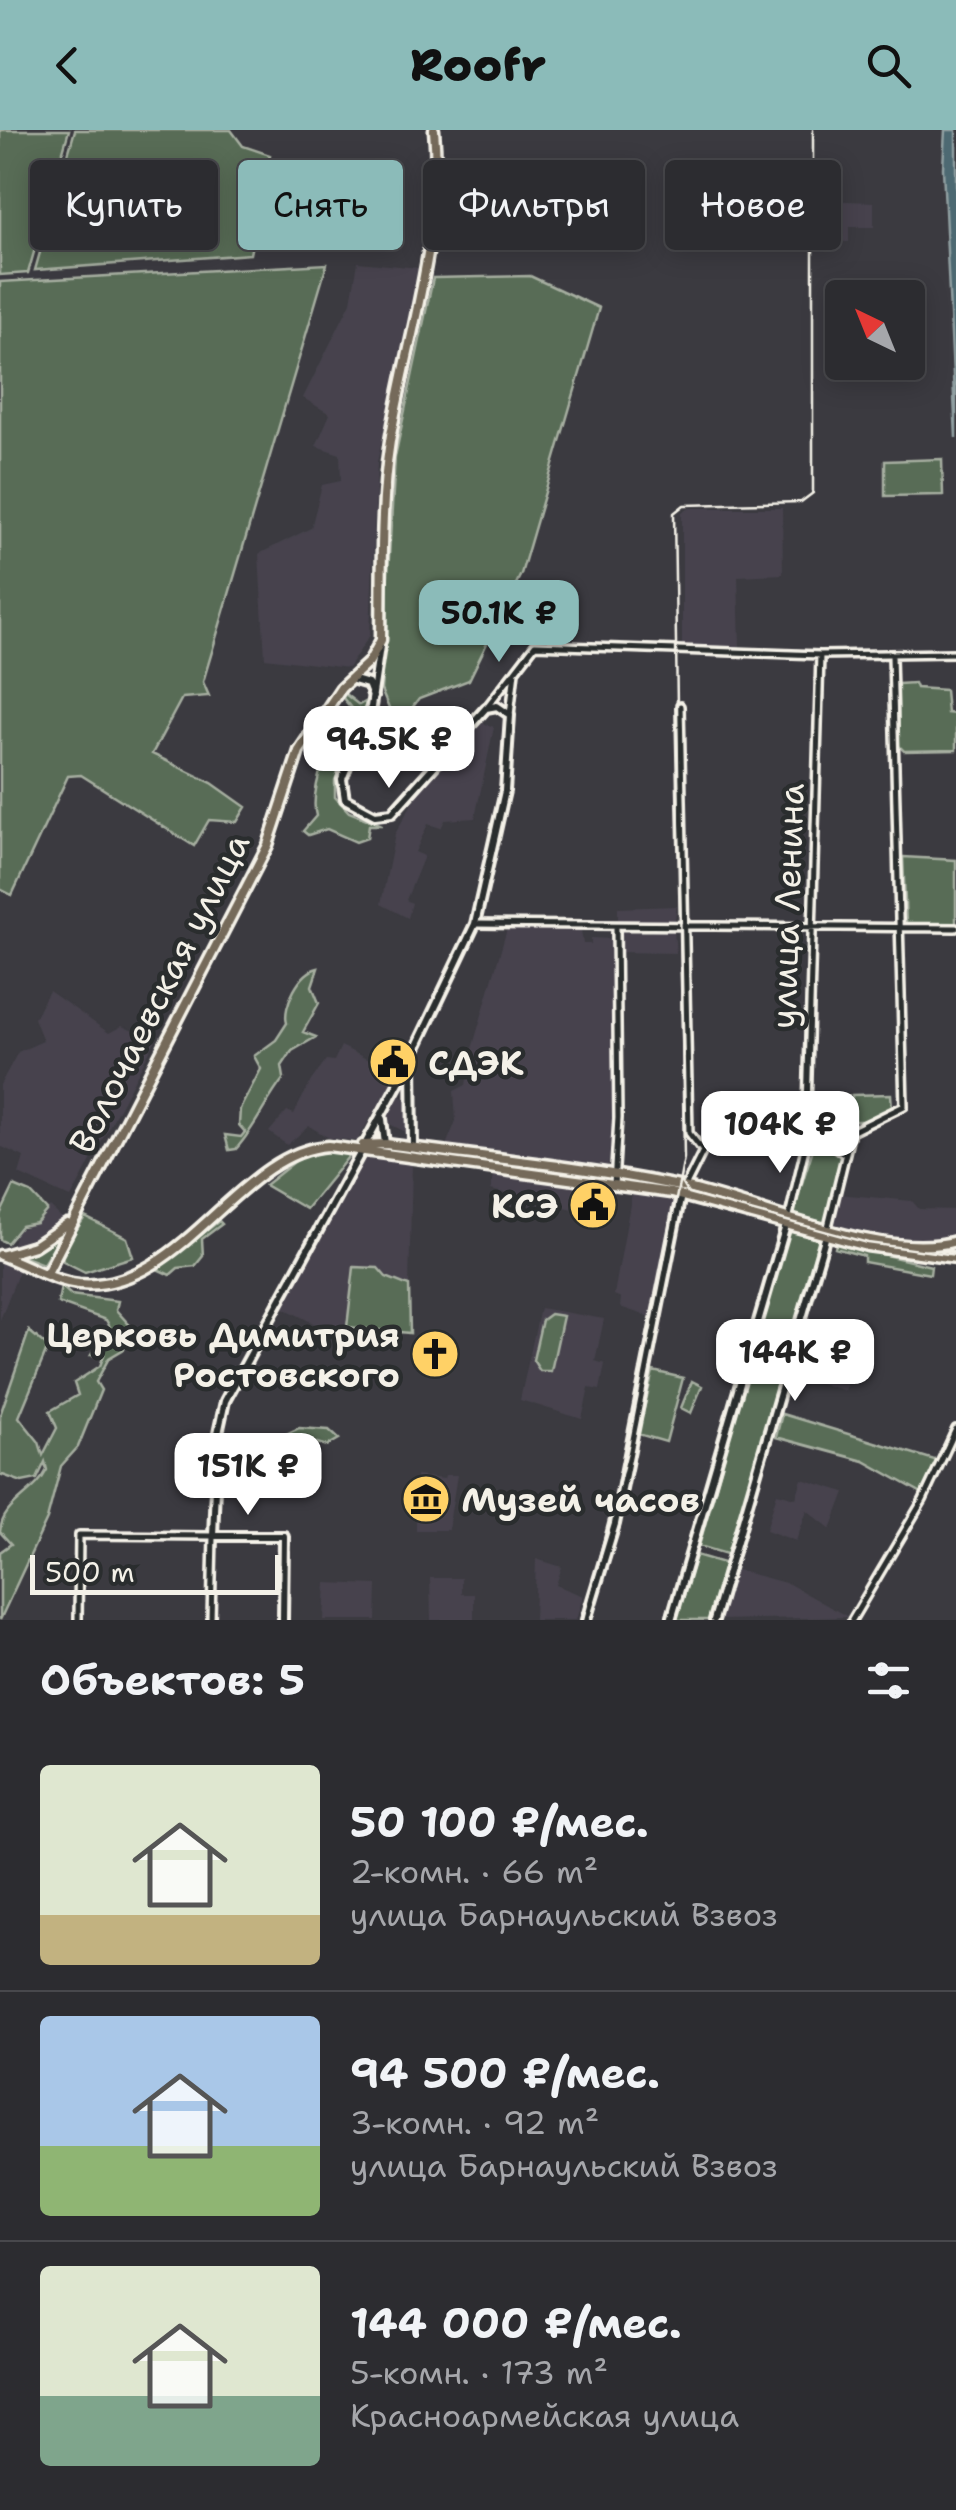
<!DOCTYPE html>
<html lang="ru">
<meta charset="utf-8">
<style>
body{margin:0;font-family:"Shantell Sans",sans-serif;background:#38383c;color:#f1f3f6;height:100vh;display:flex;flex-direction:column;font-size:38px;white-space:nowrap}
*{box-sizing:border-box;margin:0}
p{font-size:32px;color:#a6a7ab}
.icon{flex:none;width:55px;height:55px;fill:none;stroke:currentColor;stroke-width:2;stroke-linecap:round;stroke-linejoin:round}
.map{position:relative;height:1490px;overflow:hidden}
.sheet{display:flex;flex-direction:column;background:#2c2c30;flex:1}
.sheet>*{flex:none}
.hud{position:absolute;left:30px;top:30px;width:898px;height:90px;display:flex;gap:20px}
.needle{width:65px;rotate:317deg}
.fabs{position:absolute;left:825px;top:150px;display:grid;gap:20px}
.fabs a{display:grid;place-items:center;width:100px;height:100px;border-radius:10px;background:#2c2c30;box-shadow:0 5px 25px #0003,0 0 0 2px #48484c;font-size:50px}
.scale{position:absolute;left:30px;bottom:25px;width:250px;box-sizing:border-box;padding-left:10px;border:5px solid #f4f1e8;border-top:0;font-size:28px;line-height:35px;white-space:nowrap;color:#f4f1e8;-webkit-text-stroke:8px #2a2d2e;paint-order:stroke}
.price{position:absolute;translate:-50% -85px;padding:0 22px;border-radius:20px;background:#fff;color:#222;font-size:32px;line-height:65px;filter:drop-shadow(0 2px 5px #0008)}
.price::after{content:'';position:absolute;left:50%;top:60px;width:30px;height:22px;margin-left:-15px;background:inherit;clip-path:polygon(0 0,100% 0,50% 100%)}
.price.on{background:#8bbbb9;color:#111}
ul{padding:0;list-style:none}
li{display:flex;align-items:center;gap:30px;height:250px;padding:0 40px}
li+li{border-top:2px solid #48484c}
li span{display:grid;place-items:center;flex:none;width:280px;height:200px;border-radius:10px;color:#555}
li>.icon{margin-inline-start:auto}
span .icon{width:120px;height:120px;fill:#fffc;stroke-width:1}
li b{font-size:42px}
h2{display:flex;justify-content:space-between;align-items:center;height:120px;padding:0 40px;font-size:42px}
.pill{padding:0 35px;border-radius:10px;background:#2c2c30;box-shadow:0 5px 25px #0003,0 0 0 2px #48484c;font-size:35px;line-height:90px}
.pill.on{background:#8bbbb9;color:#111}
header{display:flex;justify-content:space-between;align-items:center;height:130px;padding:0 40px;background:#8bbbb9;color:#111;font-size:45px;font-weight:800}
.map>svg:first-child{display:block}
.built{fill:#47434d}
.green{fill:#586c57;stroke:#a6aea0;stroke-width:2.5}
.water{fill:#4e6972;stroke:#909fa1;stroke-width:2.5}
.lines{fill:none;stroke-linecap:round;stroke-linejoin:round}
.tertiary-casing{stroke:#f4f1e8;stroke-width:12}
.secondary-casing{stroke:#f4f1e8;stroke-width:14}
.primary-casing{stroke:#f4f1e8;stroke-width:15}
.tertiary{stroke:#2a2d2e;stroke-width:5}
.secondary{stroke:#2a2d2e;stroke-width:6}
.primary{stroke:#746a5a;stroke-width:8}
.tram{stroke:#f4f1e8;stroke-width:2.5}
.labels{text-anchor:middle;dominant-baseline:central;stroke-width:9;stroke-linejoin:round;paint-order:stroke}
.street-label{font-size:35px;fill:#f4f1e8;stroke:#2a2d2e}
.poi-label{font-size:35px;font-weight:bold;fill:#f4f1e8;stroke:#2a2d2e;text-anchor:start}
</style>
<header><svg class="icon" aria-label="back" viewBox="0 0 24 24"><path d="M15 5l-7 7 7 7"/></svg>Roofr<svg class="icon" aria-label="search" viewBox="0 0 24 24"><circle cx="10" cy="10" r="6"/><path d="M15 15l6 6"/></svg></header>
<div class="map">
<svg width="956" height="1490" viewBox="0 0 956 1490">
<rect width="100%" height="100%" fill="#3b3a40"/>
<filter id="ink" filterUnits="userSpaceOnUse"><feTurbulence type="fractalNoise" baseFrequency=".01" numOctaves="2"/><feDisplacementMap in="SourceGraphic" scale="20" xChannelSelector="R" yChannelSelector="G"/><feConvolveMatrix kernelMatrix="1 2 1 2 8 2 1 2 1" color-interpolation-filters="sRGB"/></filter>
<g filter="url(#ink)">
<path class="built" d="M817 70 874 72V97H849V112L817 111Z
M358 132 419 138 377 333 370 505 348 538 265 528 259 424 311 398 322 355 341 351 340 324 316 316 330 284 303 268 351 172Z
M690 378H782L783 444 738 446 740 517 682 515V382Z
M480 592 494 597 475 688 445 690 441 698 428 694 415 722 424 726 406 770 412 773 408 788 381 774 395 704 419 661Z
M677 776 674 795 618 792V778Z
M507 799 581 800 583 814H591V808L612 809 614 985 608 1038 445 1018 456 991 454 961 466 955 472 919Z
M619 800 674 801 676 823 617 822Z
M49 861 109 903 122 896 155 911 71 1068 19 1044 24 1027 0 1016V955L18 922 43 911 34 888Z
M341 916 396 944 357 1011 329 1008 309 996 287 1015 269 1002 287 981 294 984 311 951 326 930 334 931Z
M399 966 412 972 406 1002 385 992Z
M365 1026 412 1033 409 1156 386 1147 355 1150 347 1197 315 1194 278 1175Z
M493 1043 584 1056 578 1080 491 1060Z
M632 1063 673 1069 650 1187 620 1177 621 1168 614 1165Z
M838 1064 912 1071 919 1079 956 1080V1107L927 1113 832 1095Z
M50 1077 63 1089 62 1095 12 1119 16 1101 36 1092Z
M0 1129 20 1138 0 1190Z
M540 1178 604 1189 595 1231 605 1234 604 1239 600 1260 589 1258 582 1289 520 1270Z
M829 1214 857 1222 845 1261 817 1252Z
M445 1345H457L448 1400H416V1346L444 1349Z
M802 1349 845 1362 831 1399 807 1380 796 1411 766 1400 777 1363 796 1368Z
M536 1429 562 1437 556 1455 583 1466 576 1490H534Z
M733 1439 789 1454 848 1487 719 1490Z
M461 1448V1464H474V1490H431L430 1448Z
M326 1453 377 1455 376 1490H324Z"/>
<path class="green" d="M0 0H69L28 143 0 145Z
M75 0H231L243 16 270 25 250 124 35 140Z
M327 134 203 552 209 566 182 568 152 624 212 653 246 677 237 692 209 690 194 716 81 645 68 646 12 765 0 759V152Z
M530 146 599 178 521 444 469 550 419 569 397 597 381 560 395 327 433 148Z
M942 329 943 365 885 366V331Z
M914 553 916 558 945 560 947 583 956 584V620L904 621 899 616 898 554Z
M345 564 359 575 366 571 368 575 335 650V667L349 682 382 695H369L367 708 356 712 327 699 308 705 303 701 316 686C309 660 332 599 351 578L343 568Z
M903 727 956 730V794H906Z
M318 838 312 856 319 873 303 902 316 907 292 921 282 936 284 948C265 972 256 997 236 1019L229 1020 225 1005 241 1007 245 1002 239 995 240 979 261 939 254 926 276 910 287 893C282 876 300 842 318 838Z
M891 964 892 978 867 991H852V965Z
M814 965 849 966 848 992 813 991Z
M814 1016 837 1018 842 1024 825 1093 792 1084Z
M391 1017 611 1047 390 1020Z
M325 1020 345 1021 348 1027 306 1079 265 1055 303 1025Z
M14 1056 31 1063 47 1080 36 1093 21 1096 7 1113 0 1110V1085Z
M85 1087 127 1108 133 1127 85 1142 63 1131 61 1123Z
M219 1091 222 1094 202 1109 203 1126 195 1136 178 1138 170 1145 157 1139Z
M789 1098 821 1107 730 1425 699 1416Z
M56 1105 59 1108 43 1134 19 1125Z
M836 1113 931 1136 930 1144 864 1132V1126L835 1118Z
M354 1137 378 1138 386 1147 409 1156 410 1203 347 1197Z
M61 1156 71 1165 118 1171 116 1180 135 1201 124 1219 109 1228 96 1252 101 1260 78 1317 61 1336 47 1389 0 1490V1422L11 1414 0 1402C2 1373 35 1365 47 1340L45 1332 37 1349 22 1352 0 1344V1285L29 1201 48 1217 19 1287 39 1312 43 1325 57 1298 50 1281 78 1265 74 1253 100 1236 104 1225H91L110 1197 106 1190 58 1173Z
M550 1184 563 1186 551 1241H540L533 1230 542 1190Z
M653 1241 683 1248 666 1312 638 1304Z
M692 1251 702 1256 691 1283 681 1278Z
M782 1284 938 1331 922 1363 864 1331 776 1307Z
M299 1298 329 1300 339 1309 327 1316 317 1313 313 1353 269 1356 272 1333 287 1323 286 1304Z
M696 1425 727 1434 711 1490H675Z"/>
<path class="water" d="M945 0H956V308L943 38Z"/>
<g class="lines">
<g class="tertiary-casing">
<path id="tertiary" d="M680 576 689 1003 703 1021 685 1057
M486 578 513 543
M510 585 515 541 535 515 820 525 956 523
M475 794 956 798
M828 1012 845 1024
M806 1014 851 1002 904 976 892 526
M614 1055 618 988 616 798
M789 1086 806 1014 820 525
M827 1101 851 1002
M78 1490 79 1405 213 1406 211 1490
M852 1490 923 1370 956 1299"/>
</g>
<g class="secondary-casing">
<path id="secondary" d="M351 549 368 554 373 567
M412 929 413 1018
M382 989 385 1014
M283 1490 284 1406H213L217 1308 225 1271 403 945 475 794 505 661 510 585 497 576 486 578 392 683 375 685 345 669 342 649 371 577 380 516
M586 1490 615 1394 681 1065
M671 1490 787 1092
M714 1490 826 1105"/>
</g>
<g class="primary-casing">
<path id="primary" d="M363 1015 386 1014C482 1027 579 1036 674 1055 751 1070 882 1133 956 1111
M0 1125C25 1134 52 1151 79 1154 181 1163 237 1023 328 1016L671 1063 867 1116 956 1128
M4 1125 34 1116 67 1094
M47 1143 268 715 299 621 341 558 369 532 381 510C382 445 380 375 390 311 407 209 444 105 434 0"/>
</g>
<use href="#tertiary" class="tertiary"/>
<use href="#secondary" class="secondary"/>
<use href="#primary" class="primary"/>
<path class="tram" d="M680 1051 688 1064 868 1113 956 1125
M583 1490 627 1321 684 1028 674 383 684 375 801 372 813 363V0"/>
</g>
</g>
<defs>
<g id="civic-disc" transform="scale(2.5)"><circle r="9.5" fill="#ffd166" stroke="#2a2d2e"/><path d="M-.6-6.5H3V-4.5H.6V-3L4-1V1h2V6H-6V1h2V-1L-.6-3ZM-1.2 2.5V6h2.4V2.5Z" fill="#111"/></g>
<g id="church-disc" transform="scale(2.5)"><circle r="9.5" fill="#ffd166" stroke="#2a2d2e"/><path d="M-1.2-6h2.4v3.5h3.3v2.4h-3.3V6h-2.4V-.1h-3.3v-2.4h3.3Z" fill="#111"/></g>
<g id="museum-disc" transform="scale(2.5)"><circle r="9.5" fill="#ffd166" stroke="#2a2d2e"/><path d="M0-6L6-3V-2H-6V-3ZM-5-1h2V3h-2ZM-1-1h2V3h-2ZM3-1h2V3H3ZM-6 4H6V6H-6Z" fill="#111"/></g>
</defs>
<g fill-rule="evenodd">
<use href="#civic-disc" x="393" y="932"/>
<use href="#civic-disc" x="593" y="1075"/>
<use href="#church-disc" x="435" y="1224"/>
<use href="#museum-disc" x="426" y="1369"/>
</g>
<g class="labels">
<g class="street-label">
<text transform="translate(787 776) rotate(-88)">улица Ленина</text>
<text transform="translate(159 863) rotate(-63)">Волочаевская улица</text>
</g>
<g class="poi-label">
<text x="428" y="932">СДЭК</text>
<text x="558" y="1075" text-anchor="end">КСЭ</text>
<text x="400" y="1204" text-anchor="end">Церковь Димитрия<tspan x="400" dy="40">Ростовского</tspan></text>
<text x="461" y="1369">Музей часов</text>
</g>
</g>
</svg>
<div class="fabs">
<a><svg class="needle" viewBox="-14 -14 28 28"><path d="M0-13l5 13h-10z" fill="#e53935"/><path d="M0 13l5-13h-10z" fill="#a6a7ab"/></svg></a>
</div>
<div class="scale">500 m</div>
<b class="price on" style="left:499px;top:535px">50.1K ₽</b>
<b class="price" style="left:389px;top:661px">94.5K ₽</b>
<b class="price" style="left:780px;top:1046px">104K ₽</b>
<b class="price" style="left:795px;top:1274px">144K ₽</b>
<b class="price" style="left:248px;top:1388px">151K ₽</b>
<div class="hud">
<a class="pill">Купить</a>
<a class="pill on">Снять</a>
<a class="pill">Фильтры</a>
<a class="pill">Новое</a>
</div>
</div>
<section class="sheet">
<h2>Объектов: 5<svg class="icon" aria-label="filters" viewBox="0 0 24 24"><path d="M4 7h16M4 17h16"/><circle cx="9" cy="7" r="2"/><circle cx="15" cy="17" r="2"/></svg></h2>
<ul>
<li><span style="background:linear-gradient(#dfe7d0 75%,#c2b280 0)"><svg class="icon" aria-label="home" viewBox="0 0 24 24"><path d="M3 11l9-7 9 7M6 9v11h12V9"/></svg></span><div><b>50 100 ₽/мес.</b><p>2-комн. · 66 m²</p><p>улица Барнаульский Взвоз</p></div></li>
<li><span style="background:linear-gradient(#a9c7e8 65%,#8fb573 0)"><svg class="icon" aria-label="home" viewBox="0 0 24 24"><path d="M3 11l9-7 9 7M6 9v11h12V9"/></svg></span><div><b>94 500 ₽/мес.</b><p>3-комн. · 92 m²</p><p>улица Барнаульский Взвоз</p></div></li>
<li><span style="background:linear-gradient(#dfe7d0 65%,#7fa58c 0)"><svg class="icon" aria-label="home" viewBox="0 0 24 24"><path d="M3 11l9-7 9 7M6 9v11h12V9"/></svg></span><div><b>144 000 ₽/мес.</b><p>5-комн. · 173 m²</p><p>Красноармейская улица</p></div></li>
</ul>
</section>
